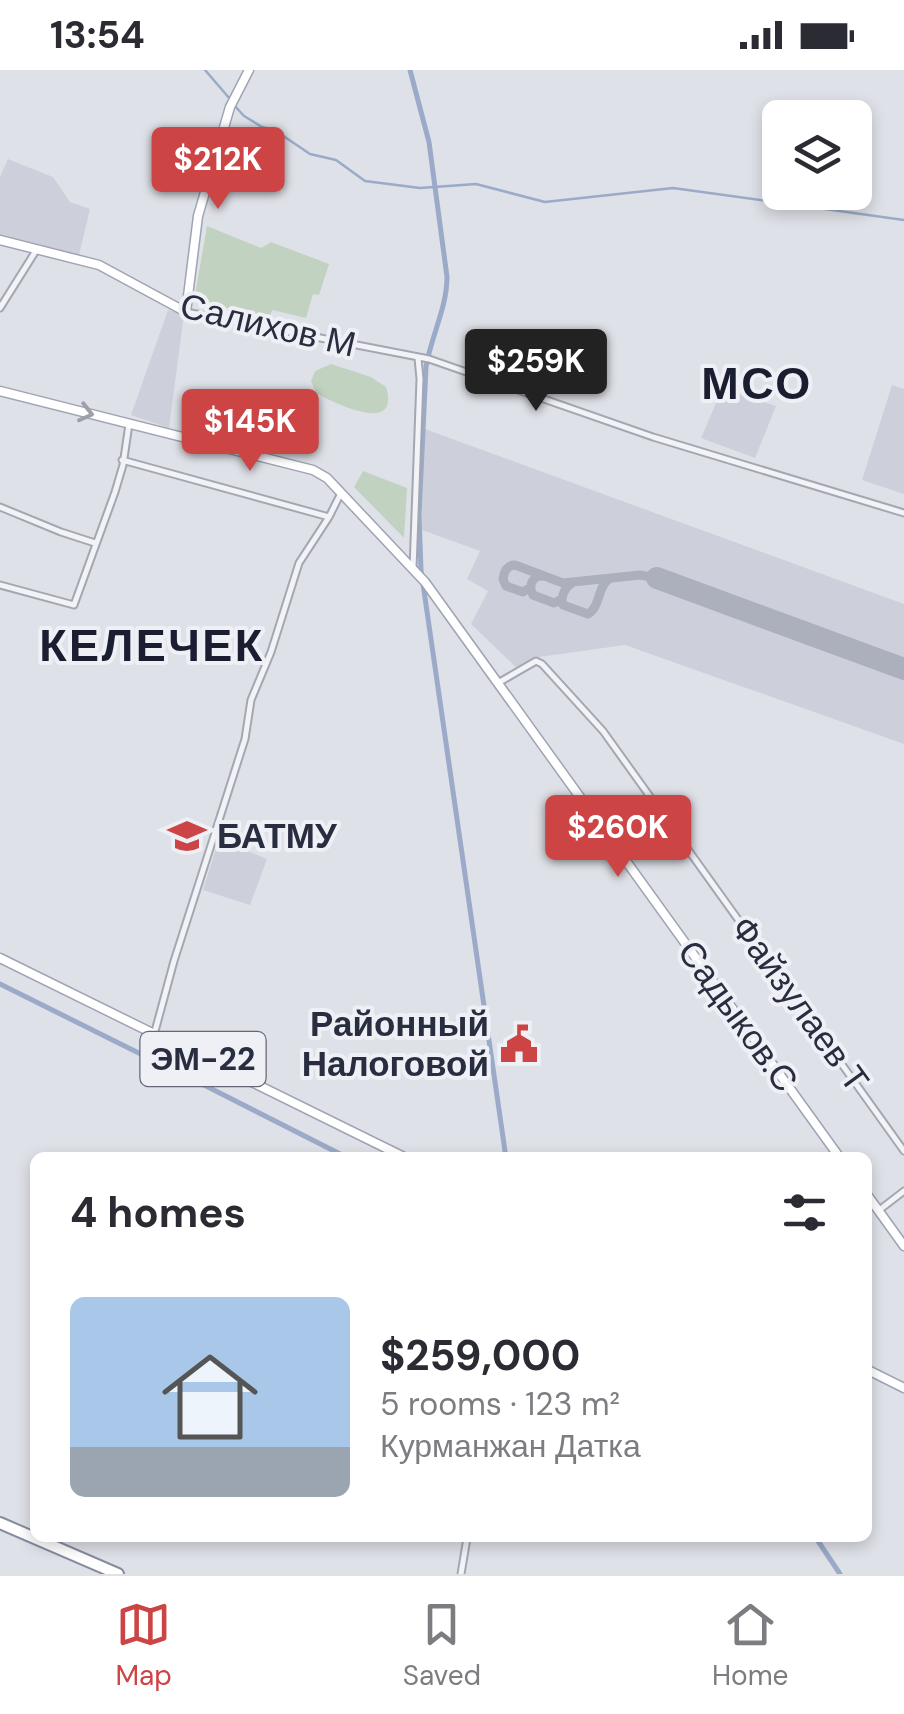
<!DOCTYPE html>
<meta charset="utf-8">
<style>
body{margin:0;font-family:"DM Sans",sans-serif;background:#f2f2f3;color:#2b2b33;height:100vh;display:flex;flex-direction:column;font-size:38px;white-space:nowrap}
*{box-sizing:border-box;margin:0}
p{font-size:32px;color:#7c7c81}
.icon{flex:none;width:55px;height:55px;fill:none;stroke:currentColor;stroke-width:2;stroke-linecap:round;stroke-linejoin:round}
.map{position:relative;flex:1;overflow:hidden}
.drawer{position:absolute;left:30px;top:1082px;width:842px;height:390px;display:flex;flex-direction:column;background:#fff;border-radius:15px;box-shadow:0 5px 15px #0003}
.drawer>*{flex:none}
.controls{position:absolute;left:762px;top:30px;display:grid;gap:20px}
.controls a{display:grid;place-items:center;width:110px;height:110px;border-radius:15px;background:#fff;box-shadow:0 5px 15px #0003;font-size:50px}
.price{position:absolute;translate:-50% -85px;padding:0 22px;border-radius:10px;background:#cd4445;color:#fff;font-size:32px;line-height:65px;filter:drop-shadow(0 2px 5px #0008)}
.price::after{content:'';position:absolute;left:50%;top:60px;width:30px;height:22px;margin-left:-15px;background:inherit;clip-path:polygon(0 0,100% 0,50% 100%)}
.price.selected{background:#222;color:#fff}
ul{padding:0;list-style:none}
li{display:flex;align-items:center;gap:30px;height:250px;padding:0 40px}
li span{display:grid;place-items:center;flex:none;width:280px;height:200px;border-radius:15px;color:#555}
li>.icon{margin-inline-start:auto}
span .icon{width:120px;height:120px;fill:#fffc;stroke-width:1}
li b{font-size:42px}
h2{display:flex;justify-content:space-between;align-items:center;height:120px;padding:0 40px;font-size:42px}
.status{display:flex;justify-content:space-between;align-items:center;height:70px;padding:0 50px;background:#fff;direction:ltr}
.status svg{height:28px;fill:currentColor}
.menu{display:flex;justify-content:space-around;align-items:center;height:140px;border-top:2px solid #e1e1e2;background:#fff;font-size:28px;color:#7c7c81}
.menu a{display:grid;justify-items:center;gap:5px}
.menu .selected{color:#cd4445}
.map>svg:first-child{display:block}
.built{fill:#cdd0da}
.green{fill:#c2d2c0}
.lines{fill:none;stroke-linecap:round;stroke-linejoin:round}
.stream{stroke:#9aaac8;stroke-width:2.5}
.canal{stroke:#9aaac8;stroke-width:5}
.taxiway{stroke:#acb0bd;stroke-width:9}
.runway{stroke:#acb0bd;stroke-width:22}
.minor-casing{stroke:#a4a7b2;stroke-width:9}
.major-casing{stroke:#9ea4b4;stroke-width:11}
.highway-casing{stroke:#868c9f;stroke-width:14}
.minor{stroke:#f2f3f7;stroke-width:5}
.major{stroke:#fff;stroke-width:8}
.highway{stroke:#fff;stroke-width:10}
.oneway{stroke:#9ea0a9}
.labels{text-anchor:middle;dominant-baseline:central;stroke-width:8;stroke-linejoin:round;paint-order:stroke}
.shield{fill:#eef0f6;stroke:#636876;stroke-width:2.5}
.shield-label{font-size:32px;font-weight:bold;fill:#282d3f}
.street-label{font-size:35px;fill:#282d3f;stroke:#eef0f6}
.poi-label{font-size:35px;font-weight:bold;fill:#282d3f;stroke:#eef0f6;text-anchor:start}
.district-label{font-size:45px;font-weight:bold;letter-spacing:2.5px;fill:#1a1e30;stroke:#eef0f6}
</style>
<div class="status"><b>13:54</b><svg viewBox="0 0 49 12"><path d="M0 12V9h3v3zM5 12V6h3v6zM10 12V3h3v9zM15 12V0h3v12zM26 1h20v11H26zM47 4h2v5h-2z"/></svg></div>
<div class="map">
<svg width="904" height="1504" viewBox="0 0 904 1504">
<rect width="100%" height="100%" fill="#dfe1e8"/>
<path class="built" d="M8 89 53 107 70 132 90 139 79 185 0 167V107Z
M168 240 184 244 169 358 131 345Z
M506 282 543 301 535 321 495 307Z
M892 315 904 319V424L862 410Z
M722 319 776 336 755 388 701 368Z
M425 359 904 534V674L625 575 539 587 519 600 471 554 488 521 467 509 480 481 422 460 420 456Z
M219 769 267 789 250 835 203 820Z"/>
<path class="green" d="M207 156 261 178 271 172 329 194 319 225 313 224 306 248 272 240 270 247 194 231Z
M331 294 371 307 386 317C401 366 334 333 316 323L311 311 315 301Z
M363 401 407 418 404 468 354 417Z"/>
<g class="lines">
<path class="stream" d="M205 0 230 29
M234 35 244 46 262 57 276 61 310 84 336 90 365 111 420 118 476 114 545 132 673 118 904 150"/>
<path class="canal" d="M410 0 429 72 447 207C447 238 431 266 426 297L419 445 421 500 506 1088
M0 914 199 1013
M204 1015 348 1088
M816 1468 840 1504"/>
<path class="taxiway" d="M543 506C532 505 528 516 533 525L554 533 562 529
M572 513C565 517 560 527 563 535L588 544C601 536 597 517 609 509
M531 517 523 522 506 516 503 509C504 501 507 495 515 495L563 513 640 505 657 508"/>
<path class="runway" d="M657 508 904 599"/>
<g class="minor-casing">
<path id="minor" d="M0 238 37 179
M186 242 429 289 653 367 904 443
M122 390 329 447
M0 437 61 462 95 473
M413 499 420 309 418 288
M0 515 74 535 115 422 123 395 129 354
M498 613 536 591 542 594 603 661 904 1081
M154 965 174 891 245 669 251 630 271 582 299 493 329 447 341 423
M878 1141 904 1121
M461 1504 467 1468"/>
</g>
<g class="major-casing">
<path id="major" d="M0 170 99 195 186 242 198 146 230 37 249 0
M0 321 313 400 327 408 425 512 840 1088
M0 888 406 1088
M868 1126 904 1176
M868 1300 904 1318"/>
</g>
<g class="highway-casing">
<path id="highway" d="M0 1453 118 1504"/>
</g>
<use href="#minor" class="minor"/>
<use href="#major" class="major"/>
<use href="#highway" class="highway"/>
</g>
<defs><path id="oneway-chevron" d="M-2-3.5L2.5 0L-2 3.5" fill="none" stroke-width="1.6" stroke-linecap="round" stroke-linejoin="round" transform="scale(2.5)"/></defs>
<use class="oneway" href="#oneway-chevron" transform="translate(86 343) rotate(14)"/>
<defs>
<g id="university-bare" transform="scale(3)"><path d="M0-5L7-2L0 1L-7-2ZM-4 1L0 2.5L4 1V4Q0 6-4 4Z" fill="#cd4445" stroke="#eef0f6" stroke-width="2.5" paint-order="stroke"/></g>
<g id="civic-bare" transform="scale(3)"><path d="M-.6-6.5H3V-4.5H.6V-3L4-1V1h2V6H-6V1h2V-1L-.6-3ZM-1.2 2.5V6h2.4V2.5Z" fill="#cd4445" stroke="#eef0f6" stroke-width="2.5" paint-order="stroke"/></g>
</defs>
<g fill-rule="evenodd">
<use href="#university-bare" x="187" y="766"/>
<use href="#civic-bare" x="519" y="974"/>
</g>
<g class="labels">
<rect class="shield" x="140.5" y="962" width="125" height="54" rx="8"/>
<g class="shield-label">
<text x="203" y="989">ЭМ-22</text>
</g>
<g class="street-label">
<text transform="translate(268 255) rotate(13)">Салихов М</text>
<text transform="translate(800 934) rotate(54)">Файзулаев Т</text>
<text transform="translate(738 946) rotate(54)">Садыков.С</text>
</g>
<g class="poi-label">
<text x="217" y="766">БАТМУ</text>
<text x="489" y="954" text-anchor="end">Районный<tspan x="489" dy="40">Налоговой</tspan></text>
</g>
<g class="district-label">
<text x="757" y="313">МСО</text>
<text x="152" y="575">КЕЛЕЧЕК</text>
</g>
</g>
</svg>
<div class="controls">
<a><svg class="icon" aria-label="layers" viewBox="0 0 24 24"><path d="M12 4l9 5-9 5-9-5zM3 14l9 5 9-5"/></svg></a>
</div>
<b class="price" style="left:218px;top:142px">$212K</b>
<b class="price selected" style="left:536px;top:344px">$259K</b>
<b class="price" style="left:250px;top:404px">$145K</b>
<b class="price" style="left:618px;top:810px">$260K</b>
<section class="drawer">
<h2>4 homes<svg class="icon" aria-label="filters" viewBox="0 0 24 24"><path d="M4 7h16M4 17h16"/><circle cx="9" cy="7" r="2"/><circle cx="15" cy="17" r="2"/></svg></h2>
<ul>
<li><span style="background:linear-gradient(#a9c7e8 75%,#9aa5b1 0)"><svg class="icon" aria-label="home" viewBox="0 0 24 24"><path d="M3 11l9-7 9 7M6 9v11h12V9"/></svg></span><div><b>$259,000</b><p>5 rooms · 123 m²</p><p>Курманжан Датка</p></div></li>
</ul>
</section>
</div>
<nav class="menu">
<a class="selected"><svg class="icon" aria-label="map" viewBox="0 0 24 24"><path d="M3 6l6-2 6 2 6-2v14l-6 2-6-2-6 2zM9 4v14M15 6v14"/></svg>Map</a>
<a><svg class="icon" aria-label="saved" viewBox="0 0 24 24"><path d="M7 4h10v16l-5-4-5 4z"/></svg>Saved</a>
<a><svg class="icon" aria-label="home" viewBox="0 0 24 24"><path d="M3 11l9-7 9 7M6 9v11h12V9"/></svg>Home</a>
</nav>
